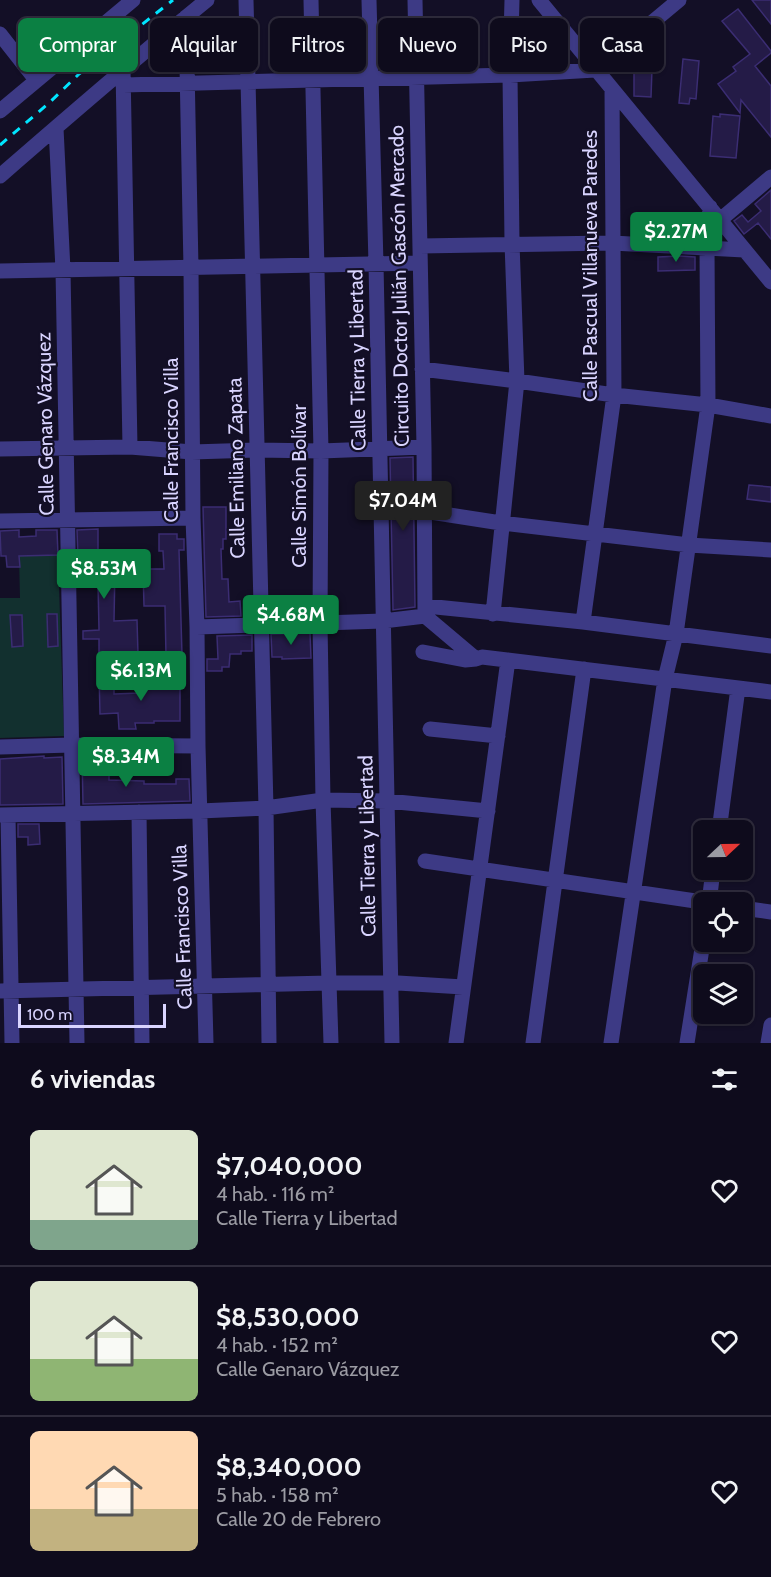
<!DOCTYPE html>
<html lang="es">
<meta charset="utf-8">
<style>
body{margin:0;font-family:Cabin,sans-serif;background:#1c1929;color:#f1f3f6;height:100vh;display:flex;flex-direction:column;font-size:22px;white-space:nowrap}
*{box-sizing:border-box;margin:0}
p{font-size:20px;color:#9b9ba3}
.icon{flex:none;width:33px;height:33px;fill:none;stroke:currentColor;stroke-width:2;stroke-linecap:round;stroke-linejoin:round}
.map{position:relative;height:1043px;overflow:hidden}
.sheet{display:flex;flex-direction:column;background:#0e0b1c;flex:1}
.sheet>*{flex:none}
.top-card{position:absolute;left:18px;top:18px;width:735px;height:54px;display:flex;gap:12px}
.needle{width:39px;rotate:68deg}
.tools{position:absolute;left:693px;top:820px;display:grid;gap:12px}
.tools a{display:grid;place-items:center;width:60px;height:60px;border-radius:9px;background:#0e0b1c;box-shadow:0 2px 4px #0004,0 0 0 2px #2e2b3b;font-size:30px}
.scale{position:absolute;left:18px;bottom:15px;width:148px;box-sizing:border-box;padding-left:6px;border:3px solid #d9d4ff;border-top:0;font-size:16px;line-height:21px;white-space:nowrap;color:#d9d4ff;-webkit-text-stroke:4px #130f26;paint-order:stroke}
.price{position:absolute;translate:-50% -51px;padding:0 14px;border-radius:6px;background:#0b8043;color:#fff;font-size:20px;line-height:39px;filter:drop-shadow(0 2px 3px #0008)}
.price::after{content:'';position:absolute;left:50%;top:36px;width:18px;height:14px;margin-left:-9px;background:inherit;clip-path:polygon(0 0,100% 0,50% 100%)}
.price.active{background:#222;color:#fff}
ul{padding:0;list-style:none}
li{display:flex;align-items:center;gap:18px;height:150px;padding:0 30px}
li+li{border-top:2px solid #2e2b3b}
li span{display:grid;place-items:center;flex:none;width:168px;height:120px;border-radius:9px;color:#555}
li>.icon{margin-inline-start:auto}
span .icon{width:72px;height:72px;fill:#fffc;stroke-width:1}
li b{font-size:26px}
h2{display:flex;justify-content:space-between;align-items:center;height:72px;padding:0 30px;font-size:26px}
.tag{padding:0 21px;border-radius:9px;background:#0e0b1c;box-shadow:0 2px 4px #0004,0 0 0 2px #2e2b3b;font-size:21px;line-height:54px}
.tag.active{background:#0b8043;color:#fff}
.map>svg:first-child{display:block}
.green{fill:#12302f}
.building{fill:#241b47;stroke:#3b2d73;stroke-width:1.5}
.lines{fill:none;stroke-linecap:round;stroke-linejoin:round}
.minor{stroke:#3d3a85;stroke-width:15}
.rail{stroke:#00e5ff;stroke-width:3;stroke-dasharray:9 8;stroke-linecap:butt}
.labels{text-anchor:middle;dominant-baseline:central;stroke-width:4.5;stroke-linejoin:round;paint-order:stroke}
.street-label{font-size:20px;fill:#d9d4ff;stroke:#130f26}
</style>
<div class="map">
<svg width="771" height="1043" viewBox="0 0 771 1043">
<rect width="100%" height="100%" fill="#130f26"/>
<path class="green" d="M58 555 64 736 0 738V598H20L19 556Z"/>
<path class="building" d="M752 0H771V24Z
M738 9 771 51V53L755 66 771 86V137L741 100 740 113 718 84 736 71 733 67 750 54 722 21Z
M683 59 699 61 696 99 690 98 689 104 679 103Z
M634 69H652L651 97 634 96Z
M720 114 740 116 736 158 710 156 713 116 720 117Z
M771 190V239L758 223 744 234 734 221 742 215 748 222 761 211 755 204Z
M680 256 695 257V270L658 271V257Z
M413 457 415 607 393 610 390 458Z
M749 485 771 487V502L747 499Z
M203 507H226V539H223V549H221L222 579H228L229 602 240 601 241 616 206 617Z
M98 529V567H115L114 621 137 620 138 654H99V639H83V631L99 630 98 584 79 585 77 530Z
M19 530V537L36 536V530H57L58 555 19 556 20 567H7L6 556H1L0 531Z
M159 534H177V539H184V550H179L182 655 166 656 165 606H144L143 569H164L163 551H159Z
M47 614H57L58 646 48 647Z
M10 615H22L23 646 12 647Z
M310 633 311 658 282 659V657H272L271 634Z
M252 635V651H241V654H230L229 667H222V671H207V659H218L217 636Z
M99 673H114V694L139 693 138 685 165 684V676L180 675V721H154V723H135L136 729H119L118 713 100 714Z
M82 755H98V768H109V780L144 781V784H176V779H189L190 801 83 804Z
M44 756V758L62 757 63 804 0 805V759Z
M18 824H39L40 844 28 845V837H18Z"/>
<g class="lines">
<path class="minor" d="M246 0 266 808 269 1043
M311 0 321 451 320 624 323 800 331 1043
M369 0 376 264 392 1043
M415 0 424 447 425 616
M539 0 771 282
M186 17 191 268 193 518 197 627 198 746 206 1043
M0 34 36 80
M123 69 130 447
M123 85 510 75 595 70 679 0
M0 111 133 0
M56 128 63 270 77 1043
M0 176C69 116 137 57 207 0
M720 220 771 177
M420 246 612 243 744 250
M0 271 420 263
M422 369 517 381 614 395 708 405 771 416
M0 449 130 447 192 452 257 450 321 451 424 447
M424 511 501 523 689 545 771 550
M0 521 193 518
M426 606 583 622 771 646
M493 614 517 381 512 243 510 75 512 0
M425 616 476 659 482 657 771 692
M583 622 614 395 612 89
M197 627 383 621 425 616
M423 652 465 660 476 659
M430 729 498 736
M0 747 72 745 198 746
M139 812 142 1043
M0 815 200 811 266 808 323 800 387 801 488 811
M8 815 12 1043
M719 831 738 688
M425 861 709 903
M709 903 713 870
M742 908 771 912
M0 991 329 983H398L463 987
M456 1043 508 660
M533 1043 584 669
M611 1043 665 679 676 634 708 405 707 248 710 207
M687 1043 704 936
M768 1043 771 1025"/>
<path class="rail" d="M0 145 49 103 79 74 173 0"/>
</g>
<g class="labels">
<g class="street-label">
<text transform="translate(590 266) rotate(-90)">Calle Pascual Villanueva Paredes</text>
<text transform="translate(399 286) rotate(-91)">Circuito Doctor Julián Gascón Mercado</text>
<text transform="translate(357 360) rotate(-91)">Calle Tierra y Libertad</text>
<text transform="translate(45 424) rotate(-91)">Calle Genaro Vázquez</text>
<text transform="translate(171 440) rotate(-90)">Calle Francisco Villa</text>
<text transform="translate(236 468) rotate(-91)">Calle Emiliano Zapata</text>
<text transform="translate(299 486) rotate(-90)">Calle Simón Bolívar</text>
<text transform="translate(367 846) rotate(-91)">Calle Tierra y Libertad</text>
<text transform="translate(182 927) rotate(-92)">Calle Francisco Villa</text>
</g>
</g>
</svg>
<div class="tools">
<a><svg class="needle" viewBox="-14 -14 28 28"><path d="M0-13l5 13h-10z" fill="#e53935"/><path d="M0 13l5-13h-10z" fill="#9b9ba3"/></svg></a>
<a><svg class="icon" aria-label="locate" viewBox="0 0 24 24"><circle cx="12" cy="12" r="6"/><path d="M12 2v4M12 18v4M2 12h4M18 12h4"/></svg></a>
<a><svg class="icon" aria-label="layers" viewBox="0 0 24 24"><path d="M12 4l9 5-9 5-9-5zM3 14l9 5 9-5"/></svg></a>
</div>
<div class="scale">100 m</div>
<b class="price" style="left:676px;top:263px">$2.27M</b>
<b class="price active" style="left:403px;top:532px">$7.04M</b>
<b class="price" style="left:104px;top:600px">$8.53M</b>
<b class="price" style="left:291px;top:646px">$4.68M</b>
<b class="price" style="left:141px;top:702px">$6.13M</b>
<b class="price" style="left:126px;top:788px">$8.34M</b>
<div class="top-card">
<a class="tag active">Comprar</a>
<a class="tag">Alquilar</a>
<a class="tag">Filtros</a>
<a class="tag">Nuevo</a>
<a class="tag">Piso</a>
<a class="tag">Casa</a>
</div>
</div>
<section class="sheet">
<h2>6 viviendas<svg class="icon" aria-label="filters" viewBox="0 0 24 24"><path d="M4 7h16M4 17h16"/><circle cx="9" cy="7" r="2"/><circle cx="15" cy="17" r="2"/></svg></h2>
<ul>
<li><span style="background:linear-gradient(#dfe7d0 75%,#7fa58c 0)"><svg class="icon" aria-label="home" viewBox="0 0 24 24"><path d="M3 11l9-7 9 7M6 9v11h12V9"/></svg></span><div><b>$7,040,000</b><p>4 hab. · 116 m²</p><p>Calle Tierra y Libertad</p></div><svg class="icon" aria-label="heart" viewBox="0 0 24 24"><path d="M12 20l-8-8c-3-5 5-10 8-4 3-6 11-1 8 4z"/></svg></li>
<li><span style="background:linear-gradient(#dfe7d0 65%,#8fb573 0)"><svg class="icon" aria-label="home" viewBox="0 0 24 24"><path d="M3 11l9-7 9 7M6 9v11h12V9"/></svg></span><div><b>$8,530,000</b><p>4 hab. · 152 m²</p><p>Calle Genaro Vázquez</p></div><svg class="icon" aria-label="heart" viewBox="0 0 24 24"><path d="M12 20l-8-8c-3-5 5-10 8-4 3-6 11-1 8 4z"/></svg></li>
<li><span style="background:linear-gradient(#ffd9b3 65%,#c2b280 0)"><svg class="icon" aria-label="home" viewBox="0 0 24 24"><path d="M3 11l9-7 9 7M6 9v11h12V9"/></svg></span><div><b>$8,340,000</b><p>5 hab. · 158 m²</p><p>Calle 20 de Febrero</p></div><svg class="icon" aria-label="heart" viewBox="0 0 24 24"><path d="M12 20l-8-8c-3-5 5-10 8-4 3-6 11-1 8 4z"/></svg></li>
</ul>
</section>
